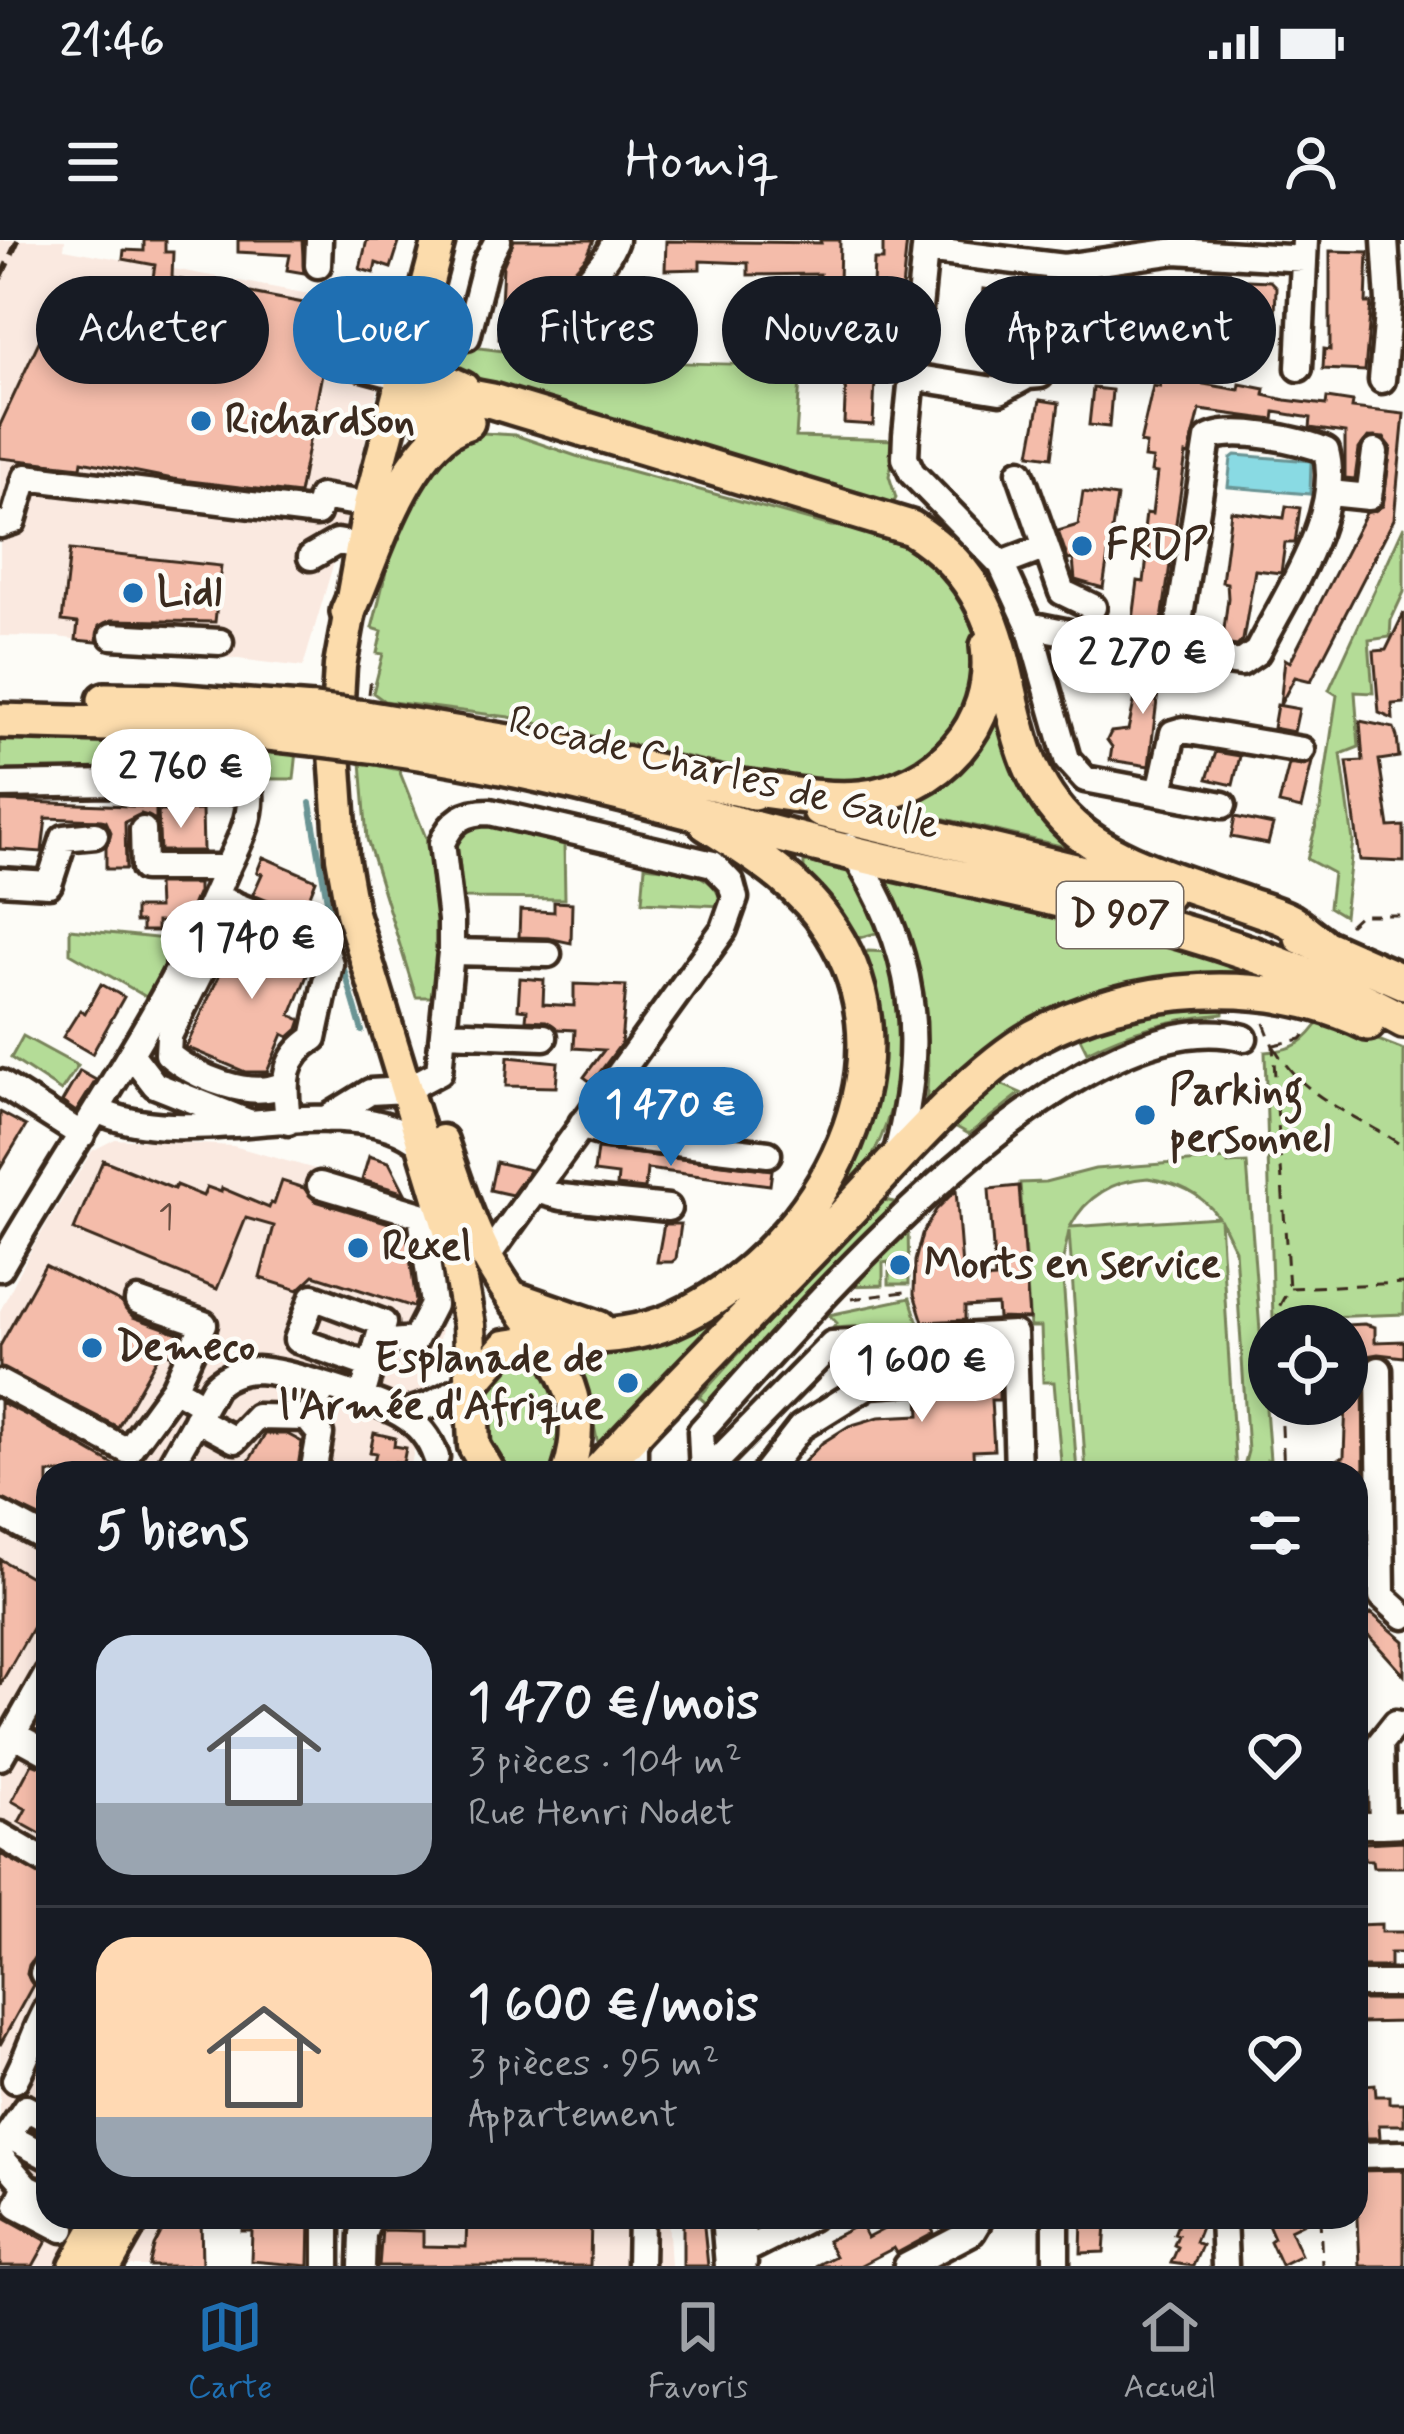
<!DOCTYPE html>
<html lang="fr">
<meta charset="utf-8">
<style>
body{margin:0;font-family:Mynerve,sans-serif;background:#20242c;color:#f1f3f6;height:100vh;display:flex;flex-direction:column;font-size:45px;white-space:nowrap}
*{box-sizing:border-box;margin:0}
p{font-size:39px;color:#9ea1a6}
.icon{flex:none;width:66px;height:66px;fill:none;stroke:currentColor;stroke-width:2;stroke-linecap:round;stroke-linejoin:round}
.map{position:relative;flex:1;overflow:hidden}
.details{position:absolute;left:36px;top:1221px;width:1332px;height:768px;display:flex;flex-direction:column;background:#171b24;border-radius:36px;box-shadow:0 6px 18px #0003}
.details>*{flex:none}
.hud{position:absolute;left:36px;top:36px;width:1332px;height:108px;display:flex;gap:24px}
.buttons{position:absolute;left:1248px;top:1065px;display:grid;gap:24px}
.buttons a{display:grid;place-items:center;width:120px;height:120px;border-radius:50%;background:#171b24;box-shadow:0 6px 18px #0003;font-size:60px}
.price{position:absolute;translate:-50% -102px;padding:0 27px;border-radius:42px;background:#fff;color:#222;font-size:39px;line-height:78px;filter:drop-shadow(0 3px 6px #0008)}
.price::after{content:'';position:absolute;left:50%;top:72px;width:36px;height:27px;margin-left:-18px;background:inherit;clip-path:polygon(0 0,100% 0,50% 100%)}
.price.on{background:#1f6fb2;color:#fff}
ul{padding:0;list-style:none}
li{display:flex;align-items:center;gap:36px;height:300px;padding:0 60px}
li+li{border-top:3px solid #363941}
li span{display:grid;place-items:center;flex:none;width:336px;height:240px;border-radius:36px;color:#555}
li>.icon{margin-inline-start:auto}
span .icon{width:144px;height:144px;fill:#fffc;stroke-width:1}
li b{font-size:51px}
h2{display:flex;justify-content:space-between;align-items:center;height:144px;padding:0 60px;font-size:51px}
.tag{padding:0 42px;border-radius:54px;background:#171b24;box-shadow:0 6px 18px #0003;font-size:42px;line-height:108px}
.tag.on{background:#1f6fb2;color:#fff}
.status{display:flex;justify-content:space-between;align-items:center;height:84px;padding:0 60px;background:#171b24;direction:ltr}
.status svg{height:33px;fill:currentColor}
header{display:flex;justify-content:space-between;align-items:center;height:156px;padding:0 60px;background:#171b24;font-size:54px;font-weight:600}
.menu{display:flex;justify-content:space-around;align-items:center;height:168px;border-top:3px solid #363941;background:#171b24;font-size:33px;color:#9ea1a6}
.menu a{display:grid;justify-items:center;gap:6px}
.menu .on{color:#1f6fb2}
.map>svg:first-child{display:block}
.built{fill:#fae9e0}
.green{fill:#b4dc97;stroke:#78835a;stroke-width:3;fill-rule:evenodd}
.water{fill:#89dae3;stroke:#6a9494;stroke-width:3}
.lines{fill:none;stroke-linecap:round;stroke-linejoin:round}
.stream{stroke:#6a9494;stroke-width:6}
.building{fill:#f4bcaa;stroke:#3b2a1e;stroke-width:3}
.minor-casing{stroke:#3b2a1e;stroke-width:33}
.major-casing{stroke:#3b2a1e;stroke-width:39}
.highway-casing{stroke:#3b2a1e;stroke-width:42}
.path{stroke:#3b2a1e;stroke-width:3;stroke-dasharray:12 9;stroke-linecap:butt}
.minor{stroke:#fdfcf7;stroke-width:24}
.major{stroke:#fcdcac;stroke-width:30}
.highway{stroke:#fcdcac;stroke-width:33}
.rail{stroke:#3b2a1e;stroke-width:6;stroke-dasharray:18 9;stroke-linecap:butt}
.highway-bridge-casing{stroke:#3b2a1e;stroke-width:42;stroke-linecap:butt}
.highway-bridge{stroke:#fcdcac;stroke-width:33}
.poi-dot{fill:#1f6fb2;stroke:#fdfcf7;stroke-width:4.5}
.labels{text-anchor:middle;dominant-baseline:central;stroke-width:9;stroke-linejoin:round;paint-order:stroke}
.number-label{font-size:36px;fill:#694e41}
.shield{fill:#fdfcf7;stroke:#75695f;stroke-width:3}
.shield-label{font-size:39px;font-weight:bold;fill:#3b2a1e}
.poi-label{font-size:42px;font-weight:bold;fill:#3b2a1e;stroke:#fdfcf7;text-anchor:start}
.street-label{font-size:42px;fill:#3b2a1e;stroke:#fdfcf7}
</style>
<div class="status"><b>21:46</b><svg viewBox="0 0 49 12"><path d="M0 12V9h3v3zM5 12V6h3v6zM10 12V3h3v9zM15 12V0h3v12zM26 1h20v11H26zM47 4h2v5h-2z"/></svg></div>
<header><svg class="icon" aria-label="menu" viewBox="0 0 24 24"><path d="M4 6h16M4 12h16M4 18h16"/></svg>Homiq<svg class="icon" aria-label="person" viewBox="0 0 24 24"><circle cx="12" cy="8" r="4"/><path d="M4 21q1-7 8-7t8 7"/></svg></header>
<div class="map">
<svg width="1404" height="2026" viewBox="0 0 1404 2026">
<rect width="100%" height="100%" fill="#fdfcf7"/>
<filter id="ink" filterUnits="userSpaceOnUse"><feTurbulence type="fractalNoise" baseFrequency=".00833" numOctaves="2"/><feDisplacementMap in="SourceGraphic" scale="24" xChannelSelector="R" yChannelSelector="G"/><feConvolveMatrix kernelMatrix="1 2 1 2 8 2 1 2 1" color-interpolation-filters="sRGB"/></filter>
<g filter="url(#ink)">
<path class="built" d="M0 0H65L64 9 397 70 344 288 303 427 57 397 0 396Z
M115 899 233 906 426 960 445 1054 441 1090 409 1233H48V1977H132L153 1990 179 1997V2026H0V1071L31 1010 92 911Z
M348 1977H668L671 2026H345Z"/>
<path class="green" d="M440 102C560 122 680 124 801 125L796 197 897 200 889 236 896 258 892 265 496 146 448 124Z
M482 193 515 195 576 216 831 286 868 289 923 311 957 341 978 380 983 422 957 498 890 541 826 548 509 477 384 461 373 453 383 414 377 413 382 391 372 388C392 315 401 220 482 193Z
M1404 286V352L1391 380 1390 397 1369 400 1373 453 1355 452 1359 507 1341 514 1353 601 1344 676 1329 667 1333 633 1307 619 1320 570 1337 455 1329 450Z
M995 464 1087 612 898 568 901 556Z
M0 498 173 502 297 511 294 539 0 537Z
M361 522 399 530 434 618 440 677 437 757H416L367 599Z
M482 582 564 605 565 659 464 658 454 602 466 587Z
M814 619 851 631 883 691 852 700 804 632V623Z
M645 626C676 630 716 629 722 666L642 662Z
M879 638 914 643 1173 707 1276 743 1089 760 924 879C937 793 916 715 879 638Z
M70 689 175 700 148 758 70 713Z
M868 711 888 712C902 799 909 862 859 939L601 1204 597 1200 587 1150 570 1109H635L663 1104 684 1094 714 1070 849 921 859 719Z
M1224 758 1223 774C1174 779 1131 789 1087 812L1076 790Z
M1322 778 1404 810V1074L1273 1079 1265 812C1295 810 1306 802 1322 778Z
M23 796 78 826 61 851 11 818Z
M996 842 1021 853 969 894 951 884Z
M1228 919V924L1247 923 1270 1220H1267L1268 1233H1242L1248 1211 1235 1010 1220 979 1236 1233H1086L1069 991 1062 1024 1077 1233H1062L1054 1142H1043L1041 1087H1030L1020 943 1045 942 1095 929ZM1148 938C1177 943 1201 952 1218 977L1070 987C1086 956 1114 940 1148 938Z
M880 959 898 963 707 1164 699 1157Z
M908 984 909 1044H889V1032L899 1028 889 1026 888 1022 883 1023V1045L845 1046Z
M910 1058 918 1083 833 1088 837 1083 829 1075Z
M540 1114 566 1178 554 1233H509C472 1198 483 1153 509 1115Z"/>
<path class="water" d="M1235 215 1311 221 1310 254 1228 247 1231 218Z"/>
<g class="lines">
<path class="stream" d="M310 563 331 684 362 791"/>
</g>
<path class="building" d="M144 0H165V12H173L172 38 340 70 330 124 324 123 299 254 173 239 82 221 81 227 0 218V185L41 97 53 99 54 91 142 107 155 25 123 19 124 10 144 11Z
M238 0H302L304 33 287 30 290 15 238 12Z
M367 0H400L391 28 376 23 374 33 360 29Z
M514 0H594L587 16 571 34H566L561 46 552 45 544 77H530L528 101 499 99 503 26Z
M820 0H840L839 45 819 44 820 34 748 35V23L700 21V29L665 30 666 1 821 3Z
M883 0H907L901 59 892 58 890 110 861 108 864 46 873 47 874 20H883Z
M1330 11 1368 12 1366 63H1371L1365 131 1323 129 1324 109 1330 110Z
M1247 40 1270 41 1276 47 1275 76H1266L1265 112 1241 111 1243 64 1210 63 1211 45 1247 48Z
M1126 43 1210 51V71L1160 68 1159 75 1113 70 1112 86 1094 84 1095 76 1059 72V78L1050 77 1049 87 980 78 983 49 1052 56 1053 44 1115 52 1116 47 1125 48Z
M620 52 658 54 656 77H649L648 112 629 111 635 90 622 77 623 69 616 62Z
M1163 130 1199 137 1198 143 1239 150 1240 144 1265 149 1264 155 1285 160 1326 165 1327 158 1353 162 1352 168 1404 174 1394 279 1311 441 1295 437 1280 465 1285 419 1290 422 1366 273 1383 266 1391 207 1384 198 1368 197 1359 209 1355 239 1345 238V193L1310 188 1311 178 1275 172 1274 180 1200 170 1189 215 1186 214 1160 394 1118 386 1119 378 1133 380 1138 341 1144 342 1149 300 1143 299 1146 273 1152 274 1157 233 1151 232 1153 219 1144 218 1146 204 1140 203 1153 146 1160 147Z
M846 138 875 140 873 185 844 183Z
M1093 148 1112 150 1109 187 1089 185Z
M1040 160 1059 163 1052 217 1030 214Z
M1083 252 1117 257 1103 348 1075 340 1073 319 1068 320 1058 291 1078 285Z
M1286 266 1300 268 1295 303H1285L1281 333 1255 330 1243 400 1237 406 1202 401 1203 395 1223 397 1228 358 1227 343 1222 342 1231 271 1284 278Z
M70 310 221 326 215 382 112 380 99 386 97 402 76 400 78 383 62 381Z
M1404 373V463L1392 464 1393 479 1379 473 1374 411 1386 410Z
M1142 426 1182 433 1179 451 1158 452 1149 526 1110 520 1112 507 1107 500 1111 492 1128 490Z
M1277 465 1299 469 1294 492 1273 488Z
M1360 481 1394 488 1397 497 1399 517 1379 520 1389 587 1404 586V622L1360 620 1347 522 1363 521Z
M1216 512 1240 516 1233 545 1207 539Z
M1312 522 1301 569 1279 564 1289 524Z
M0 561 156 567V580L141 574 125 582 126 629H106V607L111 592 106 581 101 580 46 578 42 612 0 609Z
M202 570 203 611H160L158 571Z
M1235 577 1273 585 1268 604 1231 597Z
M263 617 316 640 305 668 310 670 307 676 253 654 262 634 257 632Z
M157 644H198V652L188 675 177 674 172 682H157V691H142V682H135V668H158Z
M554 662 572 663 571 703 548 698 519 697 520 670 554 672Z
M242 686 309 711 312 723 291 775 301 780 298 789 289 797 283 794 267 832H245L186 807Z
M520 738 544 740 543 764 574 766V744L626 746 621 804 592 843 584 837 604 810 574 808 575 790 558 789 546 781 526 780 527 770 518 769Z
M101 744 124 757 92 814 63 797 80 770 85 773Z
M508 817 558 822 556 847 506 846Z
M80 831 96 840 76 872 62 862Z
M706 851 737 856 734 881 707 877 706 890 683 887 687 862 705 860Z
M0 872 26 886 0 929Z
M597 909 772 930 770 945 647 929 645 949 617 946 618 935 594 932Z
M369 916 389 922 405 953 362 940Z
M103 920 174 949 176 945 203 956 207 947 221 952 222 948 269 968 271 963 274 964 282 941 304 948 315 961 406 988 416 1062 413 1067 314 1035 298 1050 260 1038 274 986 246 978 217 1049 74 990Z
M496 922 530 930 512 955 490 950Z
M1019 946 1029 1079 998 1078 997 1065 965 1067V1080L923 1082 914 1054 915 1021 922 994 936 970 956 950 963 1041 995 1039 989 949Z
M664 984H681L676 1019 672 1022H657Z
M45 1025 122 1063 133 1077 181 1094 171 1115 162 1109 118 1187 0 1127V1106Z
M1364 1084 1375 1087V1102L1404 1101V1117L1378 1114 1355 1118 1354 1102H1347V1085Z
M983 1113 984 1125 999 1132V1160H991L994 1210 973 1211 974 1230 794 1233 822 1203 849 1186 879 1177 920 1175 919 1155 928 1141 918 1126 917 1117Z
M1347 1132H1363L1364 1233 1334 1231V1221L1344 1217Z
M0 1162 30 1177 128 1233H48V1281L0 1258Z
M374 1193 395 1198 394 1206 406 1208 403 1223 395 1222 393 1233H371L376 1213 370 1212Z
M265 1194H287L302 1202 297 1233H242Z
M0 1319 48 1347V1360L0 1445Z
M1371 1373 1404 1401V1435L1359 1385Z
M32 1523 48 1529V1598L19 1582 26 1569 12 1561Z
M1404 1601V1627H1373L1372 1620H1364V1603Z
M0 1614 48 1639V1707L39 1711 29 1725 27 1734 33 1745 0 1805Z
M1381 1684V1692H1404V1713H1390V1727H1356V1685Z
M1358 1760H1404V1782L1358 1783Z
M1375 1844 1376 1856H1389V1863H1404V1885H1379L1380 1898H1366L1365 1881H1356V1856H1364L1363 1845Z
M1404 1930V2026H1360L1356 1931Z
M0 1975 47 2001 33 2026H0Z
M169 1977H201L202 2026H149L154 2006Z
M243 1977H310L309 2026 251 2021 252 1991H242Z
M467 1977H591L590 2026H379L382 1990 423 1991V2006L466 2007Z
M683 1977H703L708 2026H683Z
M907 1977H926L934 1993 897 2013 894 2008 859 2026H815L835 2016 827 2001 860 1984 867 1998Z
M1082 1977H1102V1985H1106L1104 2012 1081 2013Z
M1181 1977H1205L1195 2002 1202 2005 1193 2026 1171 2023 1178 2007 1174 2005 1178 1995 1174 1994Z
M1265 1977H1317L1290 1990 1301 2015 1281 2025 1270 2001 1274 1998Z"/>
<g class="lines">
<g class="minor-casing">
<path id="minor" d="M615 0C602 38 551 59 559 103L575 106 614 104 619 93
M926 0 906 195 905 218 912 233 1001 324 1029 385 1067 519 1085 539 1223 565
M925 10 1064 27 1176 11 1304 19
M318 25 319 0
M366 73 355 125 404 138
M467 97 486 23 498 0
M1299 128 1305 0
M912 137 1000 151 1028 136 1040 135
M1382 140 1389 62 1385 0
M1020 232 1062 352 1093 367
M1330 253 1369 257 1375 212
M0 285 13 281 26 237 317 273 321 257 369 265
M311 317 337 302 361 306
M1001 324 1046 307
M1029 385 1174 414 1241 423 1257 412C1285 356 1343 274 1326 211 1305 200 1228 185 1208 199L1174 414
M112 396 220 402
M0 545 114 543 232 549 250 554C252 582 236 607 225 632 166 773 76 896 0 1028
M1160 552 1173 493 1183 490 1302 510
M143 590 144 628H227
M849 606C916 706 927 801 896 916
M0 641 49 644 64 598 95 595
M215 657 310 695 320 691 330 724 314 798C279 820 285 846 288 882
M234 664 169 796 168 814C192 836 252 861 283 844
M451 712 548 714
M445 793 544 797
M132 815 155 845 248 882
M0 843 82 895
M97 870C189 916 351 843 422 905
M326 879 370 852 405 850 439 832 451 712V680L442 603C452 580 465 572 490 572L713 624 731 643 735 658 724 689 487 1017
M582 883 589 889 609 895 768 914
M320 945 421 975 433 1065 415 1100 378 1103
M535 950 561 957 668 968
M138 1061 204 1084 174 1148
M1379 1130 1382 1356 1404 1376
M0 1143 128 1211 174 1148 203 1165
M361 1160 383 1083 313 1057 297 1100 371 1126
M402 1174 430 1165 474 1142
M307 1178 320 1194 313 1233
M196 1179 235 1200 257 1177 307 1178 324 1148
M703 1229 712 1226 832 1104 1014 1094 1018 1233
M166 1233 215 1146C227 1135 240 1130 257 1130 286 1131 376 1160 401 1174 418 1184 430 1199 436 1217
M634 1233V1204L641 1189
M703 1233 701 1191C803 1078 1077 752 1244 798
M765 1233 801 1187 870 1144 912 1141
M0 1274 48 1300
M1396 1483 1380 1503 1382 1585 1404 1584
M13 1494 48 1513
M0 1517 48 1433
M1357 1585H1382
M0 1595 48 1623
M43 1733 48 1724
M1356 1744H1404
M15 1840C29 1815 34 1791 48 1767
M8 1896 48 1917
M0 1907 26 1868 48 1880
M1356 1915 1404 1914
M0 1916 26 1946 48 1957
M26 1946 17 1965 63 1989
M327 1977V2026
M724 1977 728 2026
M742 1977 744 2023
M1223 1977 1225 2026
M744 2011 811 1977
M362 2026 363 1994 370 1977
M640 2026 641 1977
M907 2026 972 1992 981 1977
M1056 2026V1977"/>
</g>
<g class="major-casing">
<path id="major" d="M439 0 369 265 340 426 335 512 342 617 352 673 456 1013 469 1085 474 1206 490 1233
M442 901C455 939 468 979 486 1015 525 1092 601 1135 568 1233
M474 1142 505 1106 545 1100
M75 2026 103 1977
M106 2026 134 1977"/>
</g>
<g class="highway-casing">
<path id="highway" d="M411 113 442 140 462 149
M460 184 429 179 401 153 428 149 492 161 911 288C1042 368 979 500 1072 586 1115 625 1193 646 1247 665 1261 670 1277 674 1290 681 1301 688 1310 696 1320 703
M348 372C373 317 406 199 467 182
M105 460 171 461 313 472
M365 478 574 513 753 552
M0 481 212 487 314 498
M363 504C520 523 671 568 824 606 1019 655 1225 682 1404 781
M732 546C773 550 819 562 861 558 938 549 998 486 988 406
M820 570 1167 653
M1302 697 1404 742
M515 1059 598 1088
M545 1100C587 1096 631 1098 671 1081 811 1020 924 834 831 690 801 642 753 614 707 584
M597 1233C674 1148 757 1067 836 984 889 929 970 833 1034 797 1132 743 1267 734 1368 783"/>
</g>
<path class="path" d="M369 454 371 438
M1349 685 1360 675H1404
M1264 783 1273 806 1289 1048
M1274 805 1301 799 1308 791
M1274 807C1305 861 1355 873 1404 907
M851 1059 912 1051
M1278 1086 1277 1071 1289 1048 1404 1043
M1281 1164 1284 1233
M1320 1977 1322 2026"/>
<use href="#minor" class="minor"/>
<use href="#major" class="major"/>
<use href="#highway" class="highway"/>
<path class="rail" d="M0 39 18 0"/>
<g class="highway-bridge-casing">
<path id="highway-bridge" d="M313 472 365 478
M314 498 363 504"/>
</g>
<use href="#highway-bridge" class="highway-bridge"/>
</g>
</g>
<g class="poi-dot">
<circle cx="201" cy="181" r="12"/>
<circle cx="1082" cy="306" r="12"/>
<circle cx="133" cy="353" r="12"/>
<circle cx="1145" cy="875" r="12"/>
<circle cx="358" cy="1008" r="12"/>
<circle cx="900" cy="1025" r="12"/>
<circle cx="92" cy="1108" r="12"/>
<circle cx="628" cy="1143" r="12"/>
</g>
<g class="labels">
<g class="number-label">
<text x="166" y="978">1</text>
</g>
<rect class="shield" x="1057" y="642" width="126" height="66" rx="9"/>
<g class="shield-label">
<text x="1120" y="675">D 907</text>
</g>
<g class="poi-label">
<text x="225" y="181">Richardson</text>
<text x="1106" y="306">FRDP</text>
<text x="157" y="353">Lidl</text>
<text x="1169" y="851">Parking<tspan x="1169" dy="48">personnel</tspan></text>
<text x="382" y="1008">Rexel</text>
<text x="924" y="1025">Morts en service</text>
<text x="116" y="1108">Demeco</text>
<text x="604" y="1119" text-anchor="end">Esplanade de<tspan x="604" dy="48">l'Armée d'Afrique</tspan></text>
</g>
<g class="street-label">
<text transform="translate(724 534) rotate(14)">Rocade Charles de Gaulle</text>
</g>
</g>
</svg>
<div class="buttons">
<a><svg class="icon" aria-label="locate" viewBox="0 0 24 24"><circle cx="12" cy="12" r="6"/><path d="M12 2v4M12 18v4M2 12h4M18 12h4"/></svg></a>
</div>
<b class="price" style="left:1143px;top:477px">2 270 €</b>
<b class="price" style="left:181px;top:591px">2 760 €</b>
<b class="price" style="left:252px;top:762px">1 740 €</b>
<b class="price on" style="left:671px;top:929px">1 470 €</b>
<b class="price" style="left:922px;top:1185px">1 600 €</b>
<div class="hud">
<a class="tag">Acheter</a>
<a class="tag on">Louer</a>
<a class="tag">Filtres</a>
<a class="tag">Nouveau</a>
<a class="tag">Appartement</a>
</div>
<section class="details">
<h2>5 biens<svg class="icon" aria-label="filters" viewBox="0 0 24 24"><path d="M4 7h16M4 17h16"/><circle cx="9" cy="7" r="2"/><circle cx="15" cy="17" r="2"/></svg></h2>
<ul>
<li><span style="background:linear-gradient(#c9d6e8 70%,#9aa5b1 0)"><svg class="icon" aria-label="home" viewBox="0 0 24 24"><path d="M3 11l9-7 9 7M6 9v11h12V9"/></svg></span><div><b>1 470 €/mois</b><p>3 pièces · 104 m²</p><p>Rue Henri Nodet</p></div><svg class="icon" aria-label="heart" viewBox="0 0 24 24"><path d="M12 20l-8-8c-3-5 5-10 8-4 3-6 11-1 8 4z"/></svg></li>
<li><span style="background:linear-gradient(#ffd9b3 75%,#9aa5b1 0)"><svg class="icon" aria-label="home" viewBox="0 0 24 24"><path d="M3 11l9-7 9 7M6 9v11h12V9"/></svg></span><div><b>1 600 €/mois</b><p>3 pièces · 95 m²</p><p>Appartement</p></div><svg class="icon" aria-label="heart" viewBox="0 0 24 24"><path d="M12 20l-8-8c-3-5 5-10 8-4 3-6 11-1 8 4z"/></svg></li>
</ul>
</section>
</div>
<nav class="menu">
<a class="on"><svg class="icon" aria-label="map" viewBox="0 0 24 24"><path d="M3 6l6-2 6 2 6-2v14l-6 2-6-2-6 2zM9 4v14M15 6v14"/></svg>Carte</a>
<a><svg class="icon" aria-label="saved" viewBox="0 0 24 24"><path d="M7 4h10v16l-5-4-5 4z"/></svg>Favoris</a>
<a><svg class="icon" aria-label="home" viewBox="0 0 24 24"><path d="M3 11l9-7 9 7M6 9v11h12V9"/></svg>Accueil</a>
</nav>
